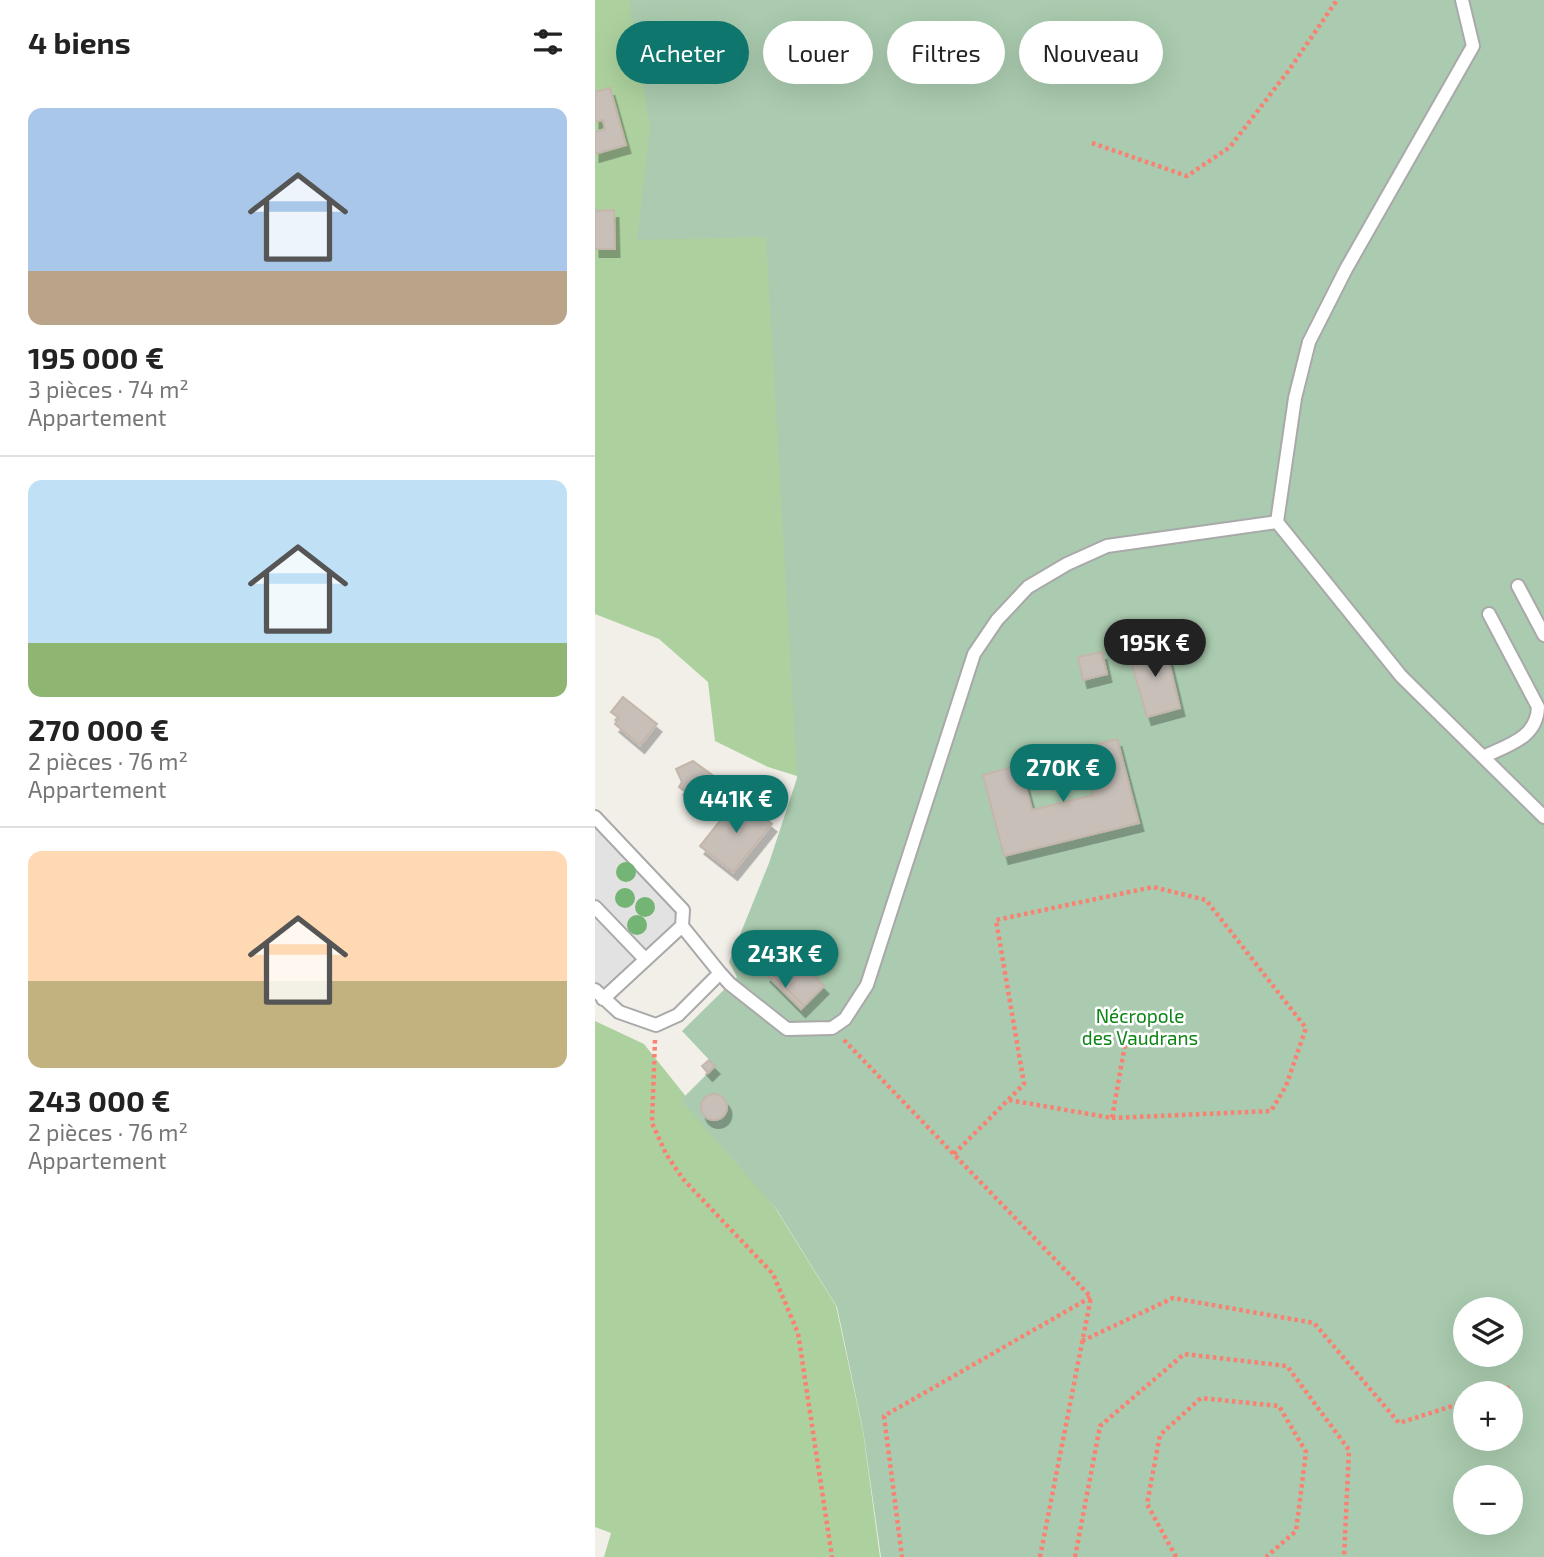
<!DOCTYPE html>
<html lang="fr">
<meta charset="utf-8">
<style>
body{margin:0;font-family:"Exo 2",sans-serif;background:#f6f6f6;color:#222;height:100vh;display:flex;flex-direction:column;font-size:26px;white-space:nowrap}
*{box-sizing:border-box;margin:0}
p{font-size:23px;color:#767676}
.icon{flex:none;width:38px;height:38px;fill:none;stroke:currentColor;stroke-width:2;stroke-linecap:round;stroke-linejoin:round}
.map{position:relative;flex:1;overflow:hidden}
.sheet{display:flex;flex-direction:column;background:#fff;width:595px}
.sheet>*{flex:none}
.banner{position:absolute;left:21px;top:21px;width:665px;height:63px;display:flex;gap:14px}
.buttons{position:absolute;left:858px;top:1297px;display:grid;gap:14px}
.buttons a{display:grid;place-items:center;width:70px;height:70px;border-radius:50%;background:#fff;box-shadow:0 7px 28px #0002;font-size:35px}
.price{position:absolute;translate:-50% -60px;padding:0 16px;border-radius:24px;background:#0f766e;color:#fff;font-size:23px;line-height:46px;filter:drop-shadow(0 2px 4px #0008)}
.price::after{content:'';position:absolute;left:50%;top:42px;width:21px;height:16px;margin-left:-10px;background:inherit;clip-path:polygon(0 0,100% 0,50% 100%)}
.price.current{background:#222;color:#fff}
ul{padding:0;list-style:none}
li{display:grid;align-content:center;gap:14px;height:371px;padding:0 28px}
li+li{border-top:2px solid #e0e0e0}
li span{display:grid;place-items:center;height:217px;border-radius:14px;color:#555}
li>.icon{margin-inline-start:auto}
span .icon{width:126px;height:126px;fill:#fffc;stroke-width:1}
li b{font-size:30px}
h2{display:flex;justify-content:space-between;align-items:center;height:84px;padding:0 28px;font-size:30px}
.tag{padding:0 24px;border-radius:32px;background:#fff;box-shadow:0 7px 28px #0002;font-size:24px;line-height:63px}
.tag.current{background:#0f766e;color:#fff}
main{display:flex;flex:1;min-height:0}
.map>svg:first-child{display:block}
.forest{fill:#add19e}
.cemetery{fill:#aacbaf;fill-rule:evenodd}
.parking{fill:#e2e2e2}
.building{fill:#c7bfb8;stroke:#c4b6ab;stroke-width:2;filter:url(#shadow)}
.lines{fill:none;stroke-linecap:round;stroke-linejoin:round}
.lane-casing{stroke:#a9a9a9;stroke-width:16}
.path{stroke:#fa8072;stroke-width:4.5;stroke-dasharray:3.5 3.5;stroke-linecap:butt}
.lane{stroke:#fff;stroke-width:12}
.tree{fill:#74b475}
.labels{text-anchor:middle;dominant-baseline:central;stroke-width:5;stroke-linejoin:round;paint-order:stroke}
.park-label{font-size:19px;fill:#0c8416;stroke:#fff}
</style>
<main>
<section class="sheet">
<h2>4 biens<svg class="icon" aria-label="filters" viewBox="0 0 24 24"><path d="M4 7h16M4 17h16"/><circle cx="9" cy="7" r="2"/><circle cx="15" cy="17" r="2"/></svg></h2>
<ul>
<li><span style="background:linear-gradient(#a9c7e8 75%,#b9a48a 0)"><svg class="icon" aria-label="home" viewBox="0 0 24 24"><path d="M3 11l9-7 9 7M6 9v11h12V9"/></svg></span><div><b>195 000 €</b><p>3 pièces · 74 m²</p><p>Appartement</p></div></li>
<li><span style="background:linear-gradient(#bfe0f5 75%,#8fb573 0)"><svg class="icon" aria-label="home" viewBox="0 0 24 24"><path d="M3 11l9-7 9 7M6 9v11h12V9"/></svg></span><div><b>270 000 €</b><p>2 pièces · 76 m²</p><p>Appartement</p></div></li>
<li><span style="background:linear-gradient(#ffd9b3 60%,#c2b280 0)"><svg class="icon" aria-label="home" viewBox="0 0 24 24"><path d="M3 11l9-7 9 7M6 9v11h12V9"/></svg></span><div><b>243 000 €</b><p>2 pièces · 76 m²</p><p>Appartement</p></div></li>
</ul>
</section>
<div class="map">
<svg width="949" height="1557" viewBox="0 0 949 1557">
<defs>
<filter id="shadow"><feDropShadow dx="4.5" dy="8" stdDeviation="0" flood-color="#0004"/></filter>
</defs>
<rect width="100%" height="100%" fill="#f2efe9"/>
<path class="forest" d="M0 0H307L302 807 173 767 120 741 113 682 64 639 0 614Z
M0 1021 49 1044 181 1209 241 1306 268 1431 285 1557H9L16 1533 0 1527Z"/>
<path class="cemetery" d="M34 0H949V1557H286L268 1430 242 1307 182 1210 86 1100 120 1066 87 1031 142 977 134 962 174 863 202 778 171 237 42 240 55 127ZM870 1309H915V1354H870ZM870 1393H915V1438H870ZM870 1477H915V1522H870Z"/>
<path class="parking" d="M0 817 88 910 87 926 8 999 0 990Z"/>
<path class="building" d="M15 88 31 145 0 154V132L10 129 8 120 0 122V92Z
M19 210 20 249H0V211Z
M569 641 585 708 552 717 533 651Z
M507 652 512 674 488 680 483 657Z
M28 697 62 724 45 745 20 724 24 718 16 712Z
M522 739 544 823 409 856 388 775 425 765 437 810 498 795 485 749Z
M98 761 127 782 109 806 84 787 87 782 81 769Z
M144 797 177 824 138 872 105 846Z
M194 951 229 986 209 1006 174 971Z
M174 971 209 1006 206 1009 171 974Z
M114 1060 120 1066 113 1073 107 1066Z
M106 1107a13 13 0 1 1 26 0a13 13 0 1 1-26 0Z"/>
<g class="lines">
<g class="lane-casing">
<path id="lane" d="M682 522 806 676 949 817
M923 586 949 635
M888 757C913 745 942 738 943 707L894 614
M0 817 88 910 87 926 125 973 83 1015 61 1025 24 1012 0 990
M0 907 50 959
M125 973 135 984 192 1029 237 1028 250 1019 272 985 379 654 402 620 433 587 472 564 512 546 682 522 700 398 714 342 751 269 878 46 867 0
M8 999 87 926"/>
</g>
<path class="path" d="M497 143 592 176 635 147 694 70 742 0
M60 1040 57 1123 71 1154 88 1179 178 1274 203 1333 237 1557
M249 1040 496 1297 289 1416 307 1557
M414 1100 517 1118 532 1033
M359 1154 429 1084 401 920 558 887 611 900 711 1028 691 1086 676 1111 517 1118
M487 1341 578 1298 719 1323 804 1423 870 1402
M898 1393 916 1387
M445 1557 496 1297
M480 1557 505 1426 589 1354 692 1366 754 1450 749 1557
M581 1557 552 1504 565 1435 606 1398 684 1406 711 1452 701 1531 671 1557"/>
<use href="#lane" class="lane"/>
</g>
<g class="tree">
<circle cx="31" cy="872" r="10"/>
<circle cx="30" cy="898" r="10"/>
<circle cx="50" cy="907" r="10"/>
<circle cx="42" cy="925" r="10"/>
</g>
<g class="labels">
<g class="park-label">
<text x="545" y="1015">Nécropole<tspan x="545" dy="22">des Vaudrans</tspan></text>
</g>
</g>
</svg>
<div class="buttons">
<a><svg class="icon" aria-label="layers" viewBox="0 0 24 24"><path d="M12 4l9 5-9 5-9-5zM3 14l9 5 9-5"/></svg></a>
<a>+</a>
<a>−</a>
</div>
<b class="price current" style="left:560px;top:679px">195K €</b>
<b class="price" style="left:468px;top:804px">270K €</b>
<b class="price" style="left:141px;top:835px">441K €</b>
<b class="price" style="left:190px;top:990px">243K €</b>
<div class="banner">
<a class="tag current">Acheter</a>
<a class="tag">Louer</a>
<a class="tag">Filtres</a>
<a class="tag">Nouveau</a>
</div>
</div>
</main>
